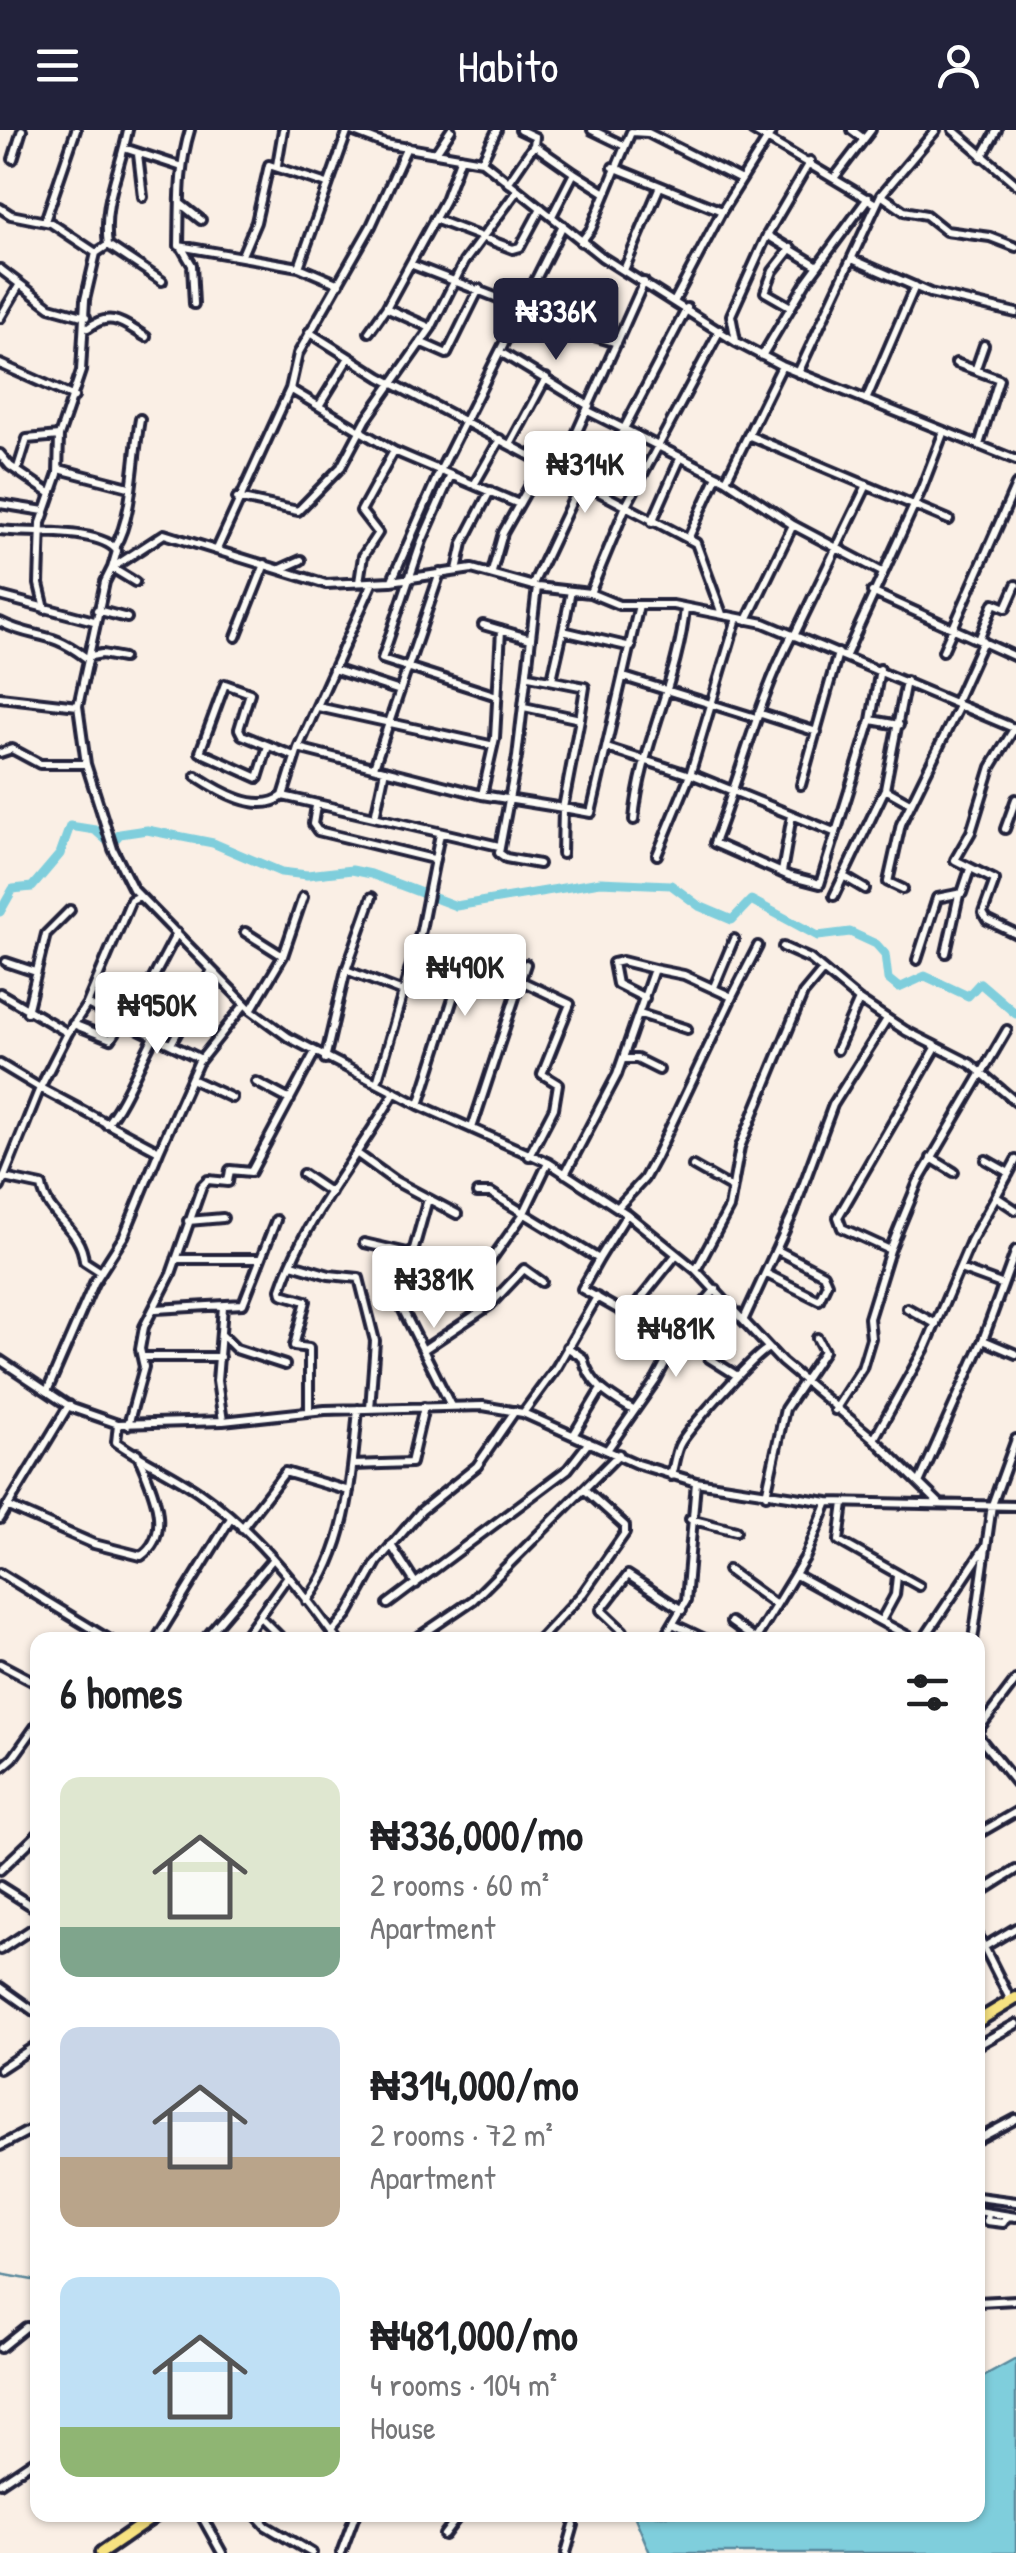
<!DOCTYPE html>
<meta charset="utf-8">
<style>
body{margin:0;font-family:"Patrick Hand",sans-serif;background:#f2f2f2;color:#202124;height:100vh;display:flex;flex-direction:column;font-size:38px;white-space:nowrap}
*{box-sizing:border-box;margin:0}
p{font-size:32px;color:#757577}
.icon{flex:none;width:55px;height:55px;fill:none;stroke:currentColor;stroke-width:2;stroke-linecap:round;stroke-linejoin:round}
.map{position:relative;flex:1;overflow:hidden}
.side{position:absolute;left:30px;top:1502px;width:955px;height:890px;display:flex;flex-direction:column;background:#fff;border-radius:20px;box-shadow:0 2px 8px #0004}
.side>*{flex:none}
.price{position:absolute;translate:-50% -85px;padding:0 22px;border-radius:10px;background:#fff;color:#222;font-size:32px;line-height:65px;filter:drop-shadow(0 2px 5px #0008)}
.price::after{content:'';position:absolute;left:50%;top:60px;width:30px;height:22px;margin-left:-15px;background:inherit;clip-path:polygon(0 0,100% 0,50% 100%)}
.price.active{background:#22223b;color:#fff}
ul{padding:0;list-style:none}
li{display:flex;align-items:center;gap:30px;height:250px;padding:0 30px}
li span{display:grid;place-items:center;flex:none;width:280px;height:200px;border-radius:20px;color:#555}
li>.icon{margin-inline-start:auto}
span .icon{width:120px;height:120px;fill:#fffc;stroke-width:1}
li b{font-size:42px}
h2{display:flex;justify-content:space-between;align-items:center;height:120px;padding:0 30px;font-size:42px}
header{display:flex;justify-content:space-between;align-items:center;height:130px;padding:0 30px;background:#22223b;color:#fff;font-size:45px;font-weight:600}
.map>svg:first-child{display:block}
.water{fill:#7fcedc;stroke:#5a899c;stroke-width:2.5}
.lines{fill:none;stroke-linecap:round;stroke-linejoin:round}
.stream{stroke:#5a899c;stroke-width:2.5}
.river{stroke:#7fcedc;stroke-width:9}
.minor-casing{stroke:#22223b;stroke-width:14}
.major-casing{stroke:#22223b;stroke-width:18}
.minor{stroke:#fdfcf7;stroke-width:6}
.major{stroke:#f7e281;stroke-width:10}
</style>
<header><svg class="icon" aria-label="menu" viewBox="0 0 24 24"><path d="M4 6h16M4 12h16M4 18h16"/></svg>Habito<svg class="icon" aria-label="person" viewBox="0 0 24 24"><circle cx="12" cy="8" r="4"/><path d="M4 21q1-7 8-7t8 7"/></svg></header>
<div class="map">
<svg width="1016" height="2423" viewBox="0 0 1016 2423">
<rect width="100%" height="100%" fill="#faefe5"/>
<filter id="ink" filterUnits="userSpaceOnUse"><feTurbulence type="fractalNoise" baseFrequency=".01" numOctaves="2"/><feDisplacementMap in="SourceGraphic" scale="20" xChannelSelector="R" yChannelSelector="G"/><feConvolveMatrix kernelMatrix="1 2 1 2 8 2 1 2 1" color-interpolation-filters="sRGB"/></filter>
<g filter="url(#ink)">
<path class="water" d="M1016 2229V2423H650L634 2385H978V2250Z"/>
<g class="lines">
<path class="stream" d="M0 2144 38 2151"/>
<path class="river" d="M0 782 13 759 32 757 60 724 70 696 95 700 111 714 120 704 147 700 213 713 281 742 307 745 352 740 371 744 456 776 600 752 671 755 699 776 732 790 751 770 818 806 850 802 876 814 885 824 888 849 899 858 925 846 968 866 980 853 1016 884"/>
<g class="minor-casing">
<path id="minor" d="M190 0C178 39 180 75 179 116L299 137 339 154
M349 0 385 14 482 31 602 127 736 212 782 236 1016 330
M520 0 535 7 534 15 574 43
M592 0 623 15
M752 0 876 74
M852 0 864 9
M953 0 1016 54
M124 18 179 36
M437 21 451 0
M138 24 143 67
M982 27 997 0
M13 29 22 0
M482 31 497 0
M277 35 283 0
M613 37 722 81
M835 47 871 0
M508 53 534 15
M881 65 904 81 926 85 946 101 990 107 1016 117
M181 74 201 90
M0 78 11 85 51 93 96 123
M552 86 574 43 604 62
M434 89 513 119 520 117 541 78
M45 91 76 0
M767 105 818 136
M581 112 591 99 631 2 648 3 741 50
M108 115 162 151
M182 118 192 135 194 174
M242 125 256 92 269 35 327 54
M852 129 930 163 1016 183
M410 134 521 177
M299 137 348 0
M0 139 50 177 86 187
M624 140 660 56
M675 170 722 81 773 0
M791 177 765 162 773 141 791 118
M0 188 20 154
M88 198C111 180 124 194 146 207
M431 198 386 178 445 70 461 27
M720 200 626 376 590 463 537 457 472 439 391 451 326 454 164 404 112 438 105 452 78 576 86 634 113 719 133 759 251 880 288 907 419 975 549 1033 627 1084 696 1140 782 1232 874 1309 940 1374
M309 202 380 247 696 413 722 484
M369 202 386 178
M581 202 617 213
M736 211 731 185 767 105 810 31
M422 213 447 224 479 159
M502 223 589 276
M762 226 806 152 868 68
M956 233 999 249 979 315
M0 234 74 267
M976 238 984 215
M798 243 881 65 936 0
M290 259 394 321 519 374
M866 270 915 156
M319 276 348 229
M588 281 726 350 793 395 882 442
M750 306 949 390
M511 313 546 248
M0 324 10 336 51 364
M59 339 129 357
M17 341 27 309 59 306
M559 342 644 152
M451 345 422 411 382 529 497 566
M726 350 782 236
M474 355 500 309
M592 360 687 178
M237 368 298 381 341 337 366 290 431 198 464 132 517 61
M0 374 44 381
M652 392 679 331
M0 400C28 404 101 398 117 421L112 438 135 452
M688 409 716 348
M115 416C133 388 133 326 140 289
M218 417 290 259 298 224 371 96 407 17
M281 439 301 430
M457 440 463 413 490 361
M492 442 503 403 543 332
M392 450 440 341 563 95
M359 452 363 426 378 403 361 381 394 321
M532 456 580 354
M537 457 517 627 499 723 506 728 539 734
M571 461 563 501 631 517
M872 462 1016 527
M590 463 619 475H673L764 493 1016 599
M0 466 94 491
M45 479 39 454 41 393 58 344 59 306 81 241 85 170 96 123 108 115C102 73 120 41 128 0
M97 480 127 488
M747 490 793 395
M0 492C35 510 48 499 85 527L102 524 123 528
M483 495 531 509
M792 505C758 571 741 644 714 713L789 746 820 754 871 590 880 539
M794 506 867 355
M236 507 265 434
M979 510 994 473 1006 478 1016 455
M943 521 1016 355
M846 525 922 358 944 301
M333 539 400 561
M529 546 585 557 580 589
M624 547 756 588
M552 549 563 501
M0 567 78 576
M955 573 983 511
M318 577 490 615
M524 577 580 589 563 678 591 683 639 475
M758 583 817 602
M871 590 899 595
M1014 599 991 637 971 702 955 730 995 750 983 783 987 790 1016 804
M268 616 258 648 200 622 225 554 250 563 239 599 242 605 294 626
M298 618 482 665 563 678 562 724
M607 618 690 645
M0 623 12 619 40 634H86
M374 637 440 443
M691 644 834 702
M196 646C219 661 258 685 283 666L298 618 373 452
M801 655 838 523
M885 659 910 673
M482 665 495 608 501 500
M283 666 499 716
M316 676 313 694 318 701 433 729
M375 687 385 640
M634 690C640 617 679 548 685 478
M1005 699 1016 669
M657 725 690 645 737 488
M782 742 792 685
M843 746 865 759
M903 759 888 752 901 694 959 576
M834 766 885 659 906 551
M245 802 283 826
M783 817 810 829 859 870 906 901 971 934 1016 972
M946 823 959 765
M917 830 937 768 962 763 970 739
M6 832 36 842
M346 840 403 862
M714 857 734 809
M0 863 68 903 40 958 0 934
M732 867 758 816
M645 868 617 854 613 833 622 831 654 839
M87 874 201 929
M251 880 283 826 303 767
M27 882 46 804 70 780
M640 884 687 899
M130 892 177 803
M73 894 111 909 123 891
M68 903 87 874 131 770 139 766
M171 914 212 840
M837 920 859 870
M325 929 346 840 372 767
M624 929H637L659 940
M191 949 232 968
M256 952 290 970
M377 953 421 800 440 704
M419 975 466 828 472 821 500 830V841L570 874 542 944 558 954 554 978 529 1026
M106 994C122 978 142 928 155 905
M472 998 526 834
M359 1025 395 1051 457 1084
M931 1028 954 1042
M693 1036 732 1058
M1009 1043 1016 1030
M303 1044 331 1063
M565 1044 617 945 654 839 684 845 732 867 656 1027 644 1049 618 1077
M4 1048 42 1056C47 1088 81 1097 84 1131L101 1142
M0 1057 40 958 159 1021 198 933 245 874
M477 1063H491L599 1129 627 1084
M998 1068 1016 1080
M428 1069 399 1172 451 1276
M188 1091 223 1088
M364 1113 412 1124
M890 1120 918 1052 1007 900
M176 1129H258
M599 1129 582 1159 628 1185 676 1125
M292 1134 329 1145 359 1148 375 1211 370 1279
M960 1139 1001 1154
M696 1140 729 1078 740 1017 803 864 823 840
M767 1144 819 1170 827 1153 823 1144 777 1120
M490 1175 474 1154 523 1085 548 1033
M223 1177 217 1251 223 1291
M907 1178 936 1194
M156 1179 243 1174 276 1090
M744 1189 793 1083 833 975 887 889
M222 1205 236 1219 285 1235
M983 1210 1016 1224
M567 1217 583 1228C590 1255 608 1265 633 1280
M423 1220 490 1175 524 1139 542 1152
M144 1227H220
M709 1228 736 1245
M0 1230 72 1278 118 1294 223 1291 325 1280 483 1276 523 1283 637 1334 696 1352 828 1372 1016 1376
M48 1259 94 1153 124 1106 159 1021
M835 1280 862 1238 871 1208 869 1188 890 1120 842 1098 838 1087 936 918
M309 1281V1218L294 1216 306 1171 282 1164 281 1159C305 1087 358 1027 395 962
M523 1283 556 1238 597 1167
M118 1294 116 1312C143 1331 174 1344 202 1364 255 1401 300 1458 337 1510
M128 1295 144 1237 140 1219 144 1197 171 1144 202 1056 208 1050 228 1052 230 1040 251 1042 315 922
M574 1304 601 1259
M874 1309 926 1216 971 1111 1009 1043 986 1030
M607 1320 656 1250 686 1194 716 1159
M353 1335 411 1333 424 1277
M671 1346C674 1336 675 1325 679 1316 685 1302 755 1224 769 1218
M919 1353 983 1210 1016 1120
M766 1365 785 1279 824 1221 817 1208
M844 1373 839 1411 919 1456
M7 1376 94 1414 141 1426C176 1402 149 1352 137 1323
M0 1389 69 1275
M690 1389 736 1401
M242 1398 285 1342 349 1361
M391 1415 416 1454
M728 1440 776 1475
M0 1443 110 1510
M796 1445 915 1510
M307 1471C348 1418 352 1344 358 1279
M388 1474 568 1339 589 1312
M260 1487 283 1510
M881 1491 895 1465 897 1446
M731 1492 756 1510
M675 1495 707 1510
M623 1501 601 1480 628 1445 682 1480
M332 1503 348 1484 377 1432 421 1381 477 1336 515 1281
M156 1510 231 1388
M204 1510 272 1430
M242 1510 288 1446
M414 1510 473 1470 619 1324
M539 1510 583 1463 625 1403V1396L585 1360
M663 1510 686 1471 696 1352
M755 1510 806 1426 828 1372
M923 1510 985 1417
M973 1510 992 1375 1016 1309
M0 1534 38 1554
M978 1600 1016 1550
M978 1606 1016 1653
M0 1639 13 1628 38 1593
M978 1704 1016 1682
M0 1740 38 1704
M0 1756 38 1780
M978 1764 1016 1740
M978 1805 1011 1871
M984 1817 1016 1798
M0 1820 38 1795
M0 1857 38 1884
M978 1915 1016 1894
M0 1939 38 1914
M978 2009 1016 1989
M0 2016 38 1996
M978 2067 1016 2072
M978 2081 1016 2087
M988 2083 987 2091 1003 2093 1007 2087
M978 2172 1016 2170
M0 2218 26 2197H38
M0 2353 33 2331
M201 2385 222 2423
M256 2385 266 2396 312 2423
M444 2405 459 2385
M341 2423 355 2385
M566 2423 574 2395"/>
</g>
<g class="major-casing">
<path id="major" d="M978 1891 1016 1868
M101 2423 156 2385"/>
</g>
<use href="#minor" class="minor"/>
<use href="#major" class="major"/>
</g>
</g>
</svg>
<b class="price active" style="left:556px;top:233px">₦336K</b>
<b class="price" style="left:585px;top:386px">₦314K</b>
<b class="price" style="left:465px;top:889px">₦490K</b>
<b class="price" style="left:157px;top:927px">₦950K</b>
<b class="price" style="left:434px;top:1201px">₦381K</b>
<b class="price" style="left:676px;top:1250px">₦481K</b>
<section class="side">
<h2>6 homes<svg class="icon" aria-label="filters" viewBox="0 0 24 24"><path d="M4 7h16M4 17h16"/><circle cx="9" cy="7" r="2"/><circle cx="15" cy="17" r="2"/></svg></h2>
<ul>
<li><span style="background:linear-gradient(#dfe7d0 75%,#7fa58c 0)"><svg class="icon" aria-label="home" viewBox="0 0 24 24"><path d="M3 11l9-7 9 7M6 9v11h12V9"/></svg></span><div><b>₦336,000/mo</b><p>2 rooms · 60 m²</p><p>Apartment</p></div></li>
<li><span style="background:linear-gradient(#c9d6e8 65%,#b9a48a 0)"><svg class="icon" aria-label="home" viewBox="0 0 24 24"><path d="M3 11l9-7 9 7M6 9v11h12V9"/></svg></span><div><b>₦314,000/mo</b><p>2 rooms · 72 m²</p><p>Apartment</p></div></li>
<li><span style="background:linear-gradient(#bfe0f5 75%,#8fb573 0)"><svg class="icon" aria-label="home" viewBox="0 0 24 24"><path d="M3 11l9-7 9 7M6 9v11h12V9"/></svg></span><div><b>₦481,000/mo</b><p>4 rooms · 104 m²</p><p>House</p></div></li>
</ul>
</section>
</div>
